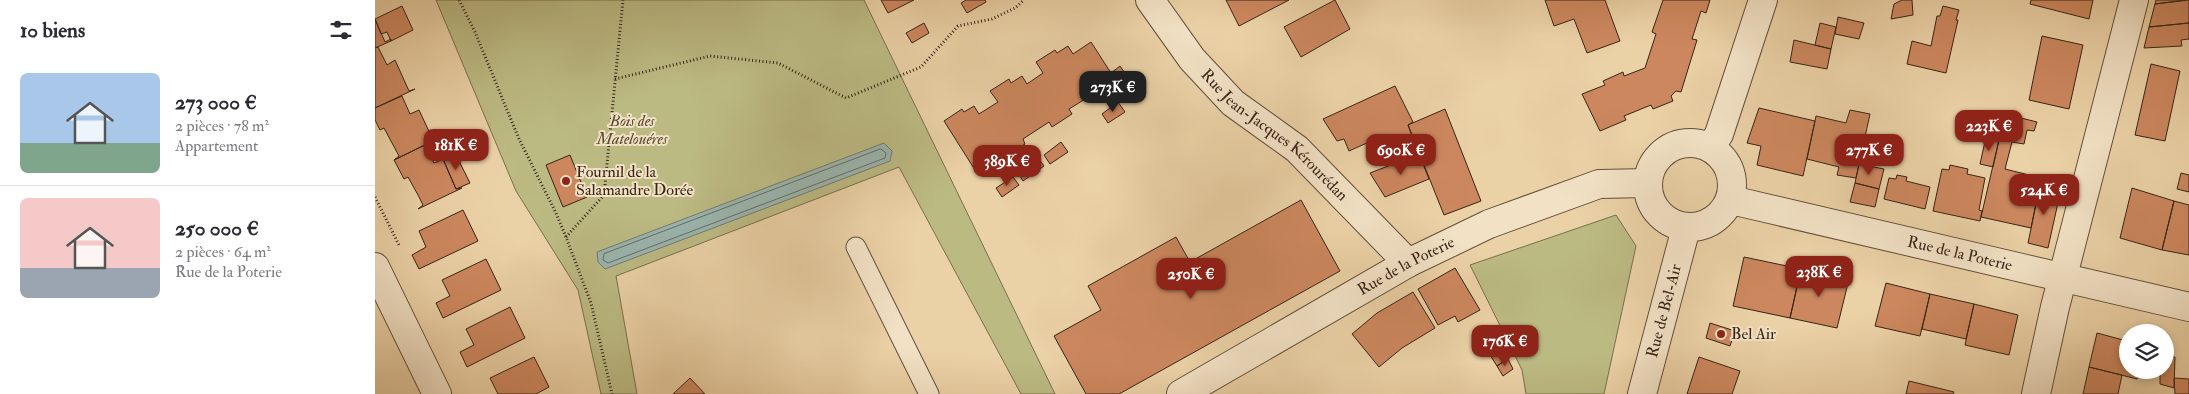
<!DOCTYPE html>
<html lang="fr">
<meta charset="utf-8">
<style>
body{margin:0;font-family:"IM FELL Double Pica",serif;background:#f2f2f3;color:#2b2b33;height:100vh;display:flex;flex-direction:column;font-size:19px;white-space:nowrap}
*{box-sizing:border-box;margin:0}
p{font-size:16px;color:#7c7c81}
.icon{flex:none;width:28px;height:28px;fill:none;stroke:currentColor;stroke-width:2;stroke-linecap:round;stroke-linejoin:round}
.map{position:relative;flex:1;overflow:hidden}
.sheet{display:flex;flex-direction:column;background:#fff;width:375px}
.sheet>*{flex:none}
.fabs{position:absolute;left:1744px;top:324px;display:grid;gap:10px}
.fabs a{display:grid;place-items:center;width:55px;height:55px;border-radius:50%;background:#fff;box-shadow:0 2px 8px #0003;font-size:25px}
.price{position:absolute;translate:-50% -42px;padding:0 11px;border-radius:10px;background:#8f2418;color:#fff;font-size:16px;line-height:32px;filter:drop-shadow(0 1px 2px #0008)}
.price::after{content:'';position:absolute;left:50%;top:30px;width:15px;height:11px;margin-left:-8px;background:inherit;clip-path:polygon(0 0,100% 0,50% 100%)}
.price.active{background:#222;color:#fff}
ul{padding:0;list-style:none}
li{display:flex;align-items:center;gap:15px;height:125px;padding:0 20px}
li+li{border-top:1px solid #e1e1e2}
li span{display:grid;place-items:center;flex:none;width:140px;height:100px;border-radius:8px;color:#555}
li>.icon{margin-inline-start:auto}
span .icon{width:60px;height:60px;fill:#fffc;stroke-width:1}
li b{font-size:21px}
h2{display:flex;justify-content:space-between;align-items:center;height:60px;padding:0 20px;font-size:21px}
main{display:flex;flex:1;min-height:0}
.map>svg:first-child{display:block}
.green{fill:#bcba83;stroke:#7a6f4c}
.water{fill:#9ab5af;stroke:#727b72}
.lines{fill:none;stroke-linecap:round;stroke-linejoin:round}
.shore{stroke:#686c62;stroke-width:1}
.building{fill:#cc875e;stroke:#372416}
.service-casing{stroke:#644f3a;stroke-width:21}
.minor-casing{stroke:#644f3a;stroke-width:30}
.path{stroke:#372416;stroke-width:3;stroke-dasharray:1 2.5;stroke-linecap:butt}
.service{stroke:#f2e1c5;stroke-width:19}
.minor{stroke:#f2e1c5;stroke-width:28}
.poi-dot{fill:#8f2418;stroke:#f2e1c5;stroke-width:2}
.labels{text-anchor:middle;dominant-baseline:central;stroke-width:4;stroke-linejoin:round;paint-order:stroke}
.park-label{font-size:16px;font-style:italic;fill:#584a31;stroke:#f2e1c5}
.street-label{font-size:16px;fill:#372416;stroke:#f2e1c5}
.poi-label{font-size:16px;fill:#372416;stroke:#f2e1c5;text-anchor:start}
</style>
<main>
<section class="sheet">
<h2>10 biens<svg class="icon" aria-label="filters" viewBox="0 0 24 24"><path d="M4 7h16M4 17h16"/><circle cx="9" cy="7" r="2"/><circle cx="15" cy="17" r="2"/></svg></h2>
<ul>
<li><span style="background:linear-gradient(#a9c7e8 70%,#7fa58c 0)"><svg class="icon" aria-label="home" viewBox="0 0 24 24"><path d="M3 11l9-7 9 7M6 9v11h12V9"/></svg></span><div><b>273 000 €</b><p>2 pièces · 78 m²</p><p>Appartement</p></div></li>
<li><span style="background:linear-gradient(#f6c9c9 70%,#9aa5b1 0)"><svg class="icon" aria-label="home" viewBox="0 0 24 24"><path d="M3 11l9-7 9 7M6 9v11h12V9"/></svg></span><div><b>250 000 €</b><p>2 pièces · 64 m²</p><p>Rue de la Poterie</p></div></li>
</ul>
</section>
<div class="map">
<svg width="1814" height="394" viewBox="0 0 1814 394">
<rect width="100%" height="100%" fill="#ebd1a6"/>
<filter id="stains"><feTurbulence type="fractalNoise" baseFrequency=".004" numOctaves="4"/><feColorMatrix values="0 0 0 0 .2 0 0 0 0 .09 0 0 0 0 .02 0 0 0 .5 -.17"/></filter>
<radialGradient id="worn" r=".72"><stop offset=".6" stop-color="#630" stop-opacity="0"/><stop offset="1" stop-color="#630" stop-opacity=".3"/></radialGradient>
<path class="green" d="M61 0H489L680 394H646L524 167 241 276 262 394H226L203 290 141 191Z
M1241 215 1261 246 1229 394H1151L1147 370 1095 265Z"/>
<path class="water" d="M509 143 517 151 515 161 230 269 223 262 222 252Z"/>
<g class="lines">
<path class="shore" d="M506 149 511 153 510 158 233 263 228 260 229 254Z"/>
</g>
<path class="building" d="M506 0H539L513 13Z
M591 0H610L611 2 592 13 586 3Z
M851 0H914L864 26Z
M960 0 975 29 926 57 909 27Z
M1170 0H1230L1245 41 1212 53 1199 19 1179 26Z
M1288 0H1335L1331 13 1326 11 1317 39 1322 40 1306 92 1301 91 1296 96 1298 101 1278 109 1276 105 1249 116 1251 120 1225 131 1207 94 1230 85 1228 81 1248 72 1249 76 1270 68 1281 34 1277 32Z
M1527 0H1537L1538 15 1516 19 1519 4Z
M1656 0H1718L1714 19 1655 4Z
M1781 0H1811L1780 4Z
M1814 0V23L1774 27 1780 4Z
M27 6 38 30 16 41 12 32 6 34 0 19Z
M1568 6 1584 10 1581 20H1583L1571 73 1532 64 1537 41 1556 46 1562 16H1565Z
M1463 17 1489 23 1484 39 1460 34Z
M0 19 10 42 16 39V41L0 48Z
M549 23 554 33 537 43 531 33Z
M1445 23 1461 27 1456 49 1440 45Z
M1814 23V39L1806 40 1807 46 1769 48 1774 27Z
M1667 36 1708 45 1694 109 1654 100Z
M1419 40 1456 49 1452 69 1415 62Z
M716 42 736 73 745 66 752 76 742 82 743 85 723 97 720 93 694 109 697 114 677 127 674 122 648 139 650 144 630 157 627 153 600 170 569 121 587 109 589 112 599 106 604 114 623 102 615 91 634 79 636 83 647 76 652 84 668 73 661 62 680 50 682 53 693 46 698 54Z
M3 47 12 65 20 60 34 91 40 89 0 108V48Z
M1776 64 1805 71 1790 141 1760 135Z
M1020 86 1038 122 1033 125 1044 154 1014 165 1001 139 974 151 969 139 962 141 948 119Z
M27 96 35 114 44 110 58 140 64 138 19 160 24 156 9 128 5 130 0 120V108Z
M743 102 750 112 733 123 727 114Z
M1384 108 1440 121 1428 176 1382 165 1386 146 1372 143Z
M1070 109 1106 201 1069 215 1033 125Z
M1475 110 1495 114 1481 178 1462 175 1464 167 1432 159 1441 116 1471 123Z
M1630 114 1662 122 1659 131 1652 130 1649 144 1637 142 1630 169 1666 178 1656 228 1606 217Z
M1611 137 1624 140 1618 167 1605 164Z
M686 142 693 152 675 164 669 155Z
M50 145 59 163 68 159 81 189 87 188 43 209 48 205 43 195 33 177 29 179 19 160Z
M80 153 95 183 81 189 68 159Z
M1044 154 1054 179 1010 197 995 173Z
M195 155 212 197 188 207 171 165Z
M664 159 669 166 648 181 643 173Z
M1484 164 1509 169 1504 189 1480 183Z
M1575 165 1593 169 1592 174 1610 178 1604 210 1607 211 1605 221 1558 211 1567 169 1574 170Z
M1806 173 1814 175V192L1802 189Z
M1522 175 1532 177 1531 181 1555 187 1550 209 1509 199 1514 178 1521 179Z
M638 177 644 185 627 197 621 188Z
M1480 183 1504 189 1500 207 1475 202Z
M1665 185 1686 189 1673 248 1653 243Z
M1757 188 1799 201 1787 250 1745 238Z
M926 200 965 271 744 394H711L679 336 726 310 713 286 801 237 815 262Z
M1799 201 1814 205V255L1787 250Z
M88 210 103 241 44 269 37 255 51 247 44 231Z
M1369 257 1426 269 1415 318 1358 306Z
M111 259 126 290 68 318 61 303 75 296 67 280Z
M1080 268 1105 310 1083 322 1080 316 1063 325 1043 289Z
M1426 269 1474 279 1462 328 1415 318Z
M1511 283 1555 294 1545 336 1500 326Z
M1038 292 1060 328 1027 348 1004 367 977 334 1002 313Z
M1555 294 1599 304 1591 339 1547 329Z
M1599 304 1643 315 1634 355 1590 345Z
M135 307 150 338 92 367 85 352 99 345 91 329Z
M1335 323 1360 331 1355 346 1331 338Z
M1722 333 1752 341V370H1765L1762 379 1714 367Z
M1117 339 1129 361 1122 366 1108 344Z
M159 357 174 387 161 394H123L115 378Z
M1324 357 1365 371 1357 394H1312Z
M1790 357H1800L1799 388 1785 384V370H1790Z
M1133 359 1138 369 1128 376 1122 366Z
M1714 367 1747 375 1743 394H1708Z
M315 378 330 394H298Z
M1799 378 1814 379V394H1800Z
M1534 381 1579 392 1578 394H1531Z"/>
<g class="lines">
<g class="service-casing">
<path id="service" d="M481 247 554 394"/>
</g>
<g class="minor-casing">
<g id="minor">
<path id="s1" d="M775 0 817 59 858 103 922 149 1033 263"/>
<circle cx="1315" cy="185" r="42"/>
<path d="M1336 147 1344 134 1388 0"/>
<path id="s2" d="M1356 200 1814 307"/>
<path d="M0 267 62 394"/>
<path id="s3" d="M806 394 1033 263 1114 224 1224 184 1273 183"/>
<path id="s4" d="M1267 394 1311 228"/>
<path d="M1661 394 1680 307 1759 0"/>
</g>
</g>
<path class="path" d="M84 0 100 32 144 139 181 213 191 237 216 303 237 394
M240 79 335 56 403 63 471 98 546 67 583 26 617 19 640 8 649 0
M0 197 24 245
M191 237 229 195 248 0"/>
<use href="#service" class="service"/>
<use href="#minor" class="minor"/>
</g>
<g class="poi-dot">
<circle cx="191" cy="181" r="5"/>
<circle cx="1346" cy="334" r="5"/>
</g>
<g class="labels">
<g class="park-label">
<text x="257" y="121">Bois des<tspan x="257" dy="18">Matelouéres</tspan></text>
</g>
<g class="street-label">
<text stroke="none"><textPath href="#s1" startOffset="185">Rue Jean-Jacques Kérourédan</textPath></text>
<text stroke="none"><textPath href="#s2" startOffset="235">Rue de la Poterie</textPath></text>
<text stroke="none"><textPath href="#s3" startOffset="259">Rue de la Poterie</textPath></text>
<text stroke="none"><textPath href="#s4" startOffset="86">Rue de Bel-Air</textPath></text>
</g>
<g class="poi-label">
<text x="201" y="172">Fournil de la<tspan x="201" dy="18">Salamandre Dorée</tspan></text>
<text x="1356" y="334">Bel Air</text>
</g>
</g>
<rect width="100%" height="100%" filter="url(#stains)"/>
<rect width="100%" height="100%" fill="url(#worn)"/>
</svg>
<div class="fabs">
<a><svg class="icon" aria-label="layers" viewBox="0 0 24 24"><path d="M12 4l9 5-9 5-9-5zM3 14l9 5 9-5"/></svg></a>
</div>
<b class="price active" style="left:738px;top:113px">273K €</b>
<b class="price" style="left:1614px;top:152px">223K €</b>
<b class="price" style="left:81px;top:171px">181K €</b>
<b class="price" style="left:1026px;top:176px">690K €</b>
<b class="price" style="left:1494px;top:176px">277K €</b>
<b class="price" style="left:632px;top:187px">389K €</b>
<b class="price" style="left:1669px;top:216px">524K €</b>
<b class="price" style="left:1444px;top:298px">238K €</b>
<b class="price" style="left:816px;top:300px">250K €</b>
<b class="price" style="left:1130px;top:367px">176K €</b>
</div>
</main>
